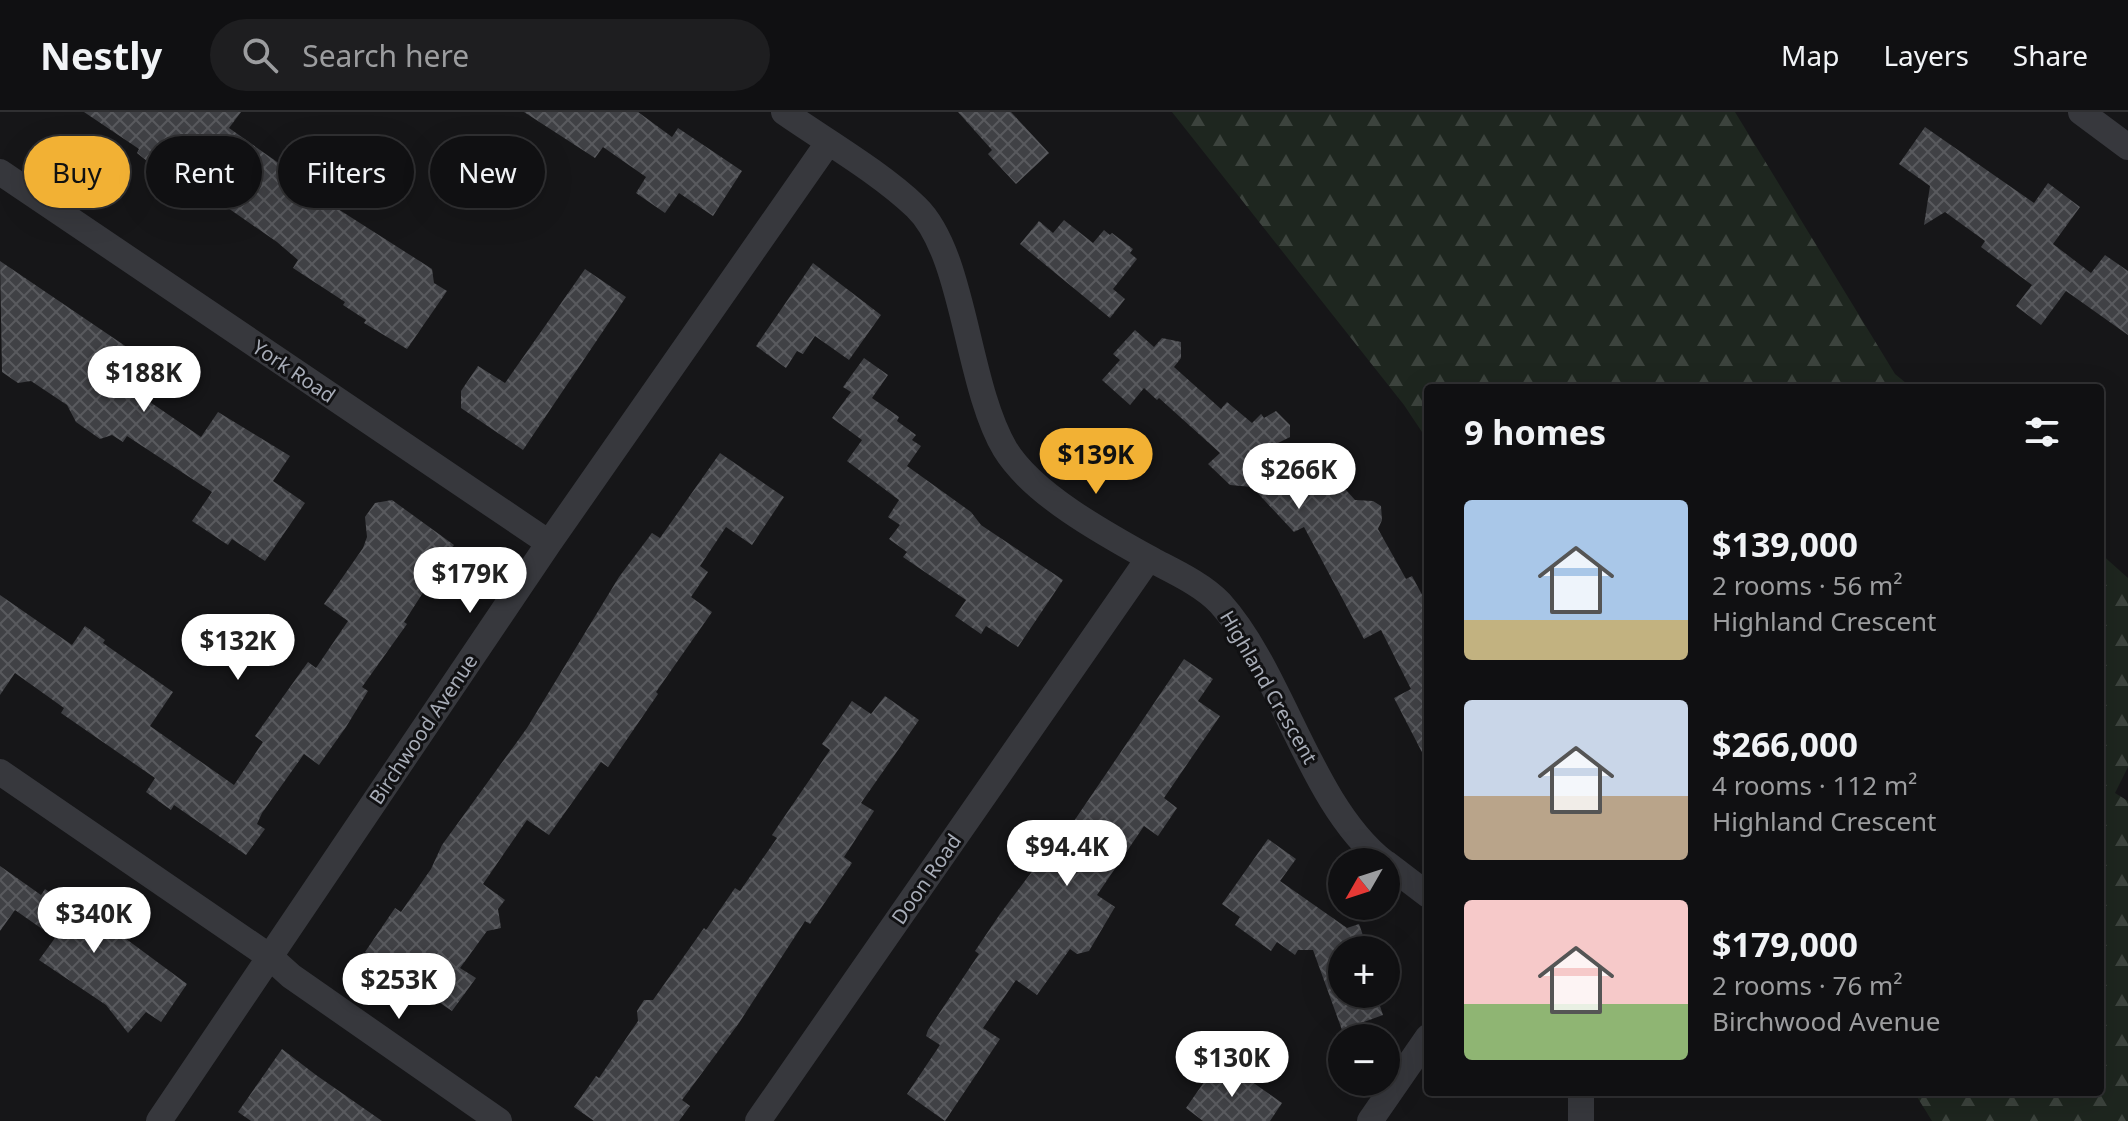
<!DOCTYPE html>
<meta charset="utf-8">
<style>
body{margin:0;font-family:"Noto Sans",sans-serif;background:#1e1e20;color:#f1f3f6;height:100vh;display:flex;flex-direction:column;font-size:30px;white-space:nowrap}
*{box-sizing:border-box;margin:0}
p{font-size:26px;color:#9c9d9f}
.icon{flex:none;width:44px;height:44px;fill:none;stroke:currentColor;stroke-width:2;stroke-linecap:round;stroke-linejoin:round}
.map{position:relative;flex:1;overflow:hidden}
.side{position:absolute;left:1424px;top:272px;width:680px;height:712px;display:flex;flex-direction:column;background:#101012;border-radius:8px;box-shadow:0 8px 32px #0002,0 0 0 2px #303032}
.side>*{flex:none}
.guide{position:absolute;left:24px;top:24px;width:760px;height:72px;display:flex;gap:16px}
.needle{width:52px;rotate:231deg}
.fabs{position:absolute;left:1328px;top:736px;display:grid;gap:16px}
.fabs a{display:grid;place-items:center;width:72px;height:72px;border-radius:50%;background:#101012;box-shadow:0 8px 32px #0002,0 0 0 2px #303032;font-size:40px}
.price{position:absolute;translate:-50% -68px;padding:0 18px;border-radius:28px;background:#fff;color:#222;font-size:26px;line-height:52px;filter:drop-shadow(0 2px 4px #0008)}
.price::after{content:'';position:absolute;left:50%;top:48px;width:24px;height:18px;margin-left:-12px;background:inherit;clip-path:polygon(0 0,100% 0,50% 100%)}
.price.selected{background:#f2b134;color:#111}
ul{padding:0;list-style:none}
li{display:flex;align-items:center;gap:24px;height:200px;padding:0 40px}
li span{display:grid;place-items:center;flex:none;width:224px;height:160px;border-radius:8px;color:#555}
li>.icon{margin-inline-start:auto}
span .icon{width:96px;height:96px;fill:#fffc;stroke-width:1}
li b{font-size:34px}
h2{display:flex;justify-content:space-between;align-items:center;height:96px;padding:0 40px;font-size:34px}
.pill{padding:0 28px;border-radius:36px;background:#101012;box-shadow:0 8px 32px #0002,0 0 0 2px #303032;font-size:28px;line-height:72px}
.pill.selected{background:#f2b134;color:#111}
header{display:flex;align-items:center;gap:48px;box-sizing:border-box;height:112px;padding:0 40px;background:#101012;border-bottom:2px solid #303032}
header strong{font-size:38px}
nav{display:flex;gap:44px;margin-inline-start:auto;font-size:28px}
.search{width:560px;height:72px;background:#1e1e20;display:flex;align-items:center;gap:20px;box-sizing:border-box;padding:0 28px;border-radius:44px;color:#9c9d9f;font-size:30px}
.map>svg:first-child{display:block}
.forest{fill:url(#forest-firs)}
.building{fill:url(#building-cross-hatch)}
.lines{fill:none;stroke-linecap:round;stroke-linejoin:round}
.minor{stroke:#37383d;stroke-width:26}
.labels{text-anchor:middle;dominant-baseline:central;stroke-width:6;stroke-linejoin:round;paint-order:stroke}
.street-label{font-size:20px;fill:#a8adb8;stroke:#111113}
</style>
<header>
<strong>Nestly</strong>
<div class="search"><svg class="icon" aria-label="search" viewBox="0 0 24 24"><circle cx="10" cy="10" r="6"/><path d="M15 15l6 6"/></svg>Search here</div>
<nav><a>Map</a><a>Layers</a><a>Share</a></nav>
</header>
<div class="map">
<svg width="2128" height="1009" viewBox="0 0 2128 1009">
<defs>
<pattern id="forest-firs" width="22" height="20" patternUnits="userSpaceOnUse" patternTransform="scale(2)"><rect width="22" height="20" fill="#1e261f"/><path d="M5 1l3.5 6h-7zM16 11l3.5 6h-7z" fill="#3c433d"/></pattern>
<pattern id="building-cross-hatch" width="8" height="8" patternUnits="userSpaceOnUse" patternTransform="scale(2)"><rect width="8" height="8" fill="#404145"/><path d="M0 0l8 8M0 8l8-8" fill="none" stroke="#595a5e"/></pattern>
</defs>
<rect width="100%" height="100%" fill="#161618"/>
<path class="forest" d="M1172 0H1735L1895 262 1912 276H1428V329L1404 293Z
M2100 441 2128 466V655L2115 681 2128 689V1009H1932L1914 980H2100Z"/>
<path class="building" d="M84 0H241L229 16 338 93V97L432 157 434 171 447 179 407 237 364 211 366 208 343 193 345 190 293 156 298 148 277 130 185 66 179 75 137 41 139 37Z
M524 0H638L672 25 678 16 742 59 713 104 679 81 665 101 636 81 646 65 603 35 595 46Z
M958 0H1011L1049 41 1016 72 988 42 992 38Z
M1925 15 2034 91 2048 71 2080 95 2053 132 2091 161 2105 143 2128 159V223L2066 179 2041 213 2016 194 2032 173 1981 135 1985 129 1945 100 1924 113 1930 74 1899 52Z
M1064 108 1093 131 1104 118 1110 123 1112 121 1133 137 1130 141 1137 147 1113 177 1125 187 1110 206 1020 132 1039 109 1053 121Z
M0 149 168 263 150 290 201 325 218 300 290 344 273 369 305 391 265 449 232 427 228 433 192 409 212 380 127 324 123 330 112 323 100 327 76 310 67 293 31 269 18 271 2 260Z
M813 151 881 203 849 248 815 224 803 242 797 239 786 256 756 234Z
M585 157 626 185 523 338 461 296V279L478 254 505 271Z
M1135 218 1154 235 1162 226 1181 230V246L1174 255 1221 297 1227 290 1252 311 1261 302 1264 306 1276 299 1290 313V325L1278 331 1316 370 1329 359 1355 388 1373 389 1381 394 1382 408 1378 417 1406 467 1412 464 1428 494V652L1394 586 1411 577 1381 518 1364 527 1304 415 1294 420 1252 375 1230 373 1208 352 1220 341 1159 286 1157 288 1144 276 1130 293 1102 268 1120 248 1113 242Z
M864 246 888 263 872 286 899 305 897 309 916 323 912 328 921 334 907 354 971 400 981 413 1063 468 1018 535 986 514 981 522 955 504 966 488 903 445 907 440 889 427 900 413 888 405 899 388 847 349 862 328 832 306 851 280 843 275Z
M720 341 784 385 752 433 726 415 700 454 708 460 691 485 712 500 656 580 658 582 608 655 601 650 549 723 527 708 483 772 505 788 498 797 501 816 487 819 460 856 476 866 452 899 365 840 395 796 401 800 431 757 442 733 527 616 619 465 652 421 660 426Z
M392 388 454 433 404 510 407 512 362 575 368 579 346 615 319 653 304 642 262 701 257 712 265 717 246 743 174 693 171 698 146 680 155 666 61 601 64 596 15 561 0 583V483L72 533 85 514 105 528 103 531 173 580 150 614 234 673 263 630 255 624 308 550 316 556 348 509 324 492 363 436 367 425 365 405 375 391Z
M1184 547 1213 567 1198 589 1220 604 1164 686 1177 696 1158 724 1144 714 1097 783 1115 795 1089 839 1077 842 1070 837 1037 883 1016 868 983 916 1000 927 945 1009 907 982 940 933 926 924 928 918 979 842 975 839 1000 802 1049 737 1053 740Z
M885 584 919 608 861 691 874 699 844 745 852 751 810 812 805 809 739 911 682 988 690 994 679 1009H594L574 995 596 964 599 966 638 909 637 899 644 888H653L704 816 706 818 735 776 740 779 777 726 772 723 780 711 830 638 822 632 852 589 871 602Z
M1268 727 1296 747 1280 769 1347 816 1359 812 1368 838H1342V882H1376L1383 903 1342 918 1313 838H1298L1295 843 1277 830 1271 839 1235 813 1240 805 1222 792Z
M0 754 41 783 45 777 59 787 61 784 110 815 187 872 161 910 146 900 128 921 106 893 39 848 55 826 15 798 0 819Z
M282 937 316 963 382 1009H251L238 1000Z
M1227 952 1282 991 1270 1009H1203L1186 996 1216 953 1223 958Z"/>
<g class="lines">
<path class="minor" d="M784 0C824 28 881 61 916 95 965 142 966 271 1005 337 1033 383 1107 423 1154 449 1175 460 1203 473 1220 491 1283 561 1310 692 1384 750
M2081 0 2128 35
M0 60 549 431
M0 660 270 845 291 864 499 1009
M1386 751 1428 783
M159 1009 549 431 828 31
M758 1009 1149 446
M1370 1009 1428 925
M1581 1009V980"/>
</g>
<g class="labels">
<g class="street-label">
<text transform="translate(294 259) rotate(34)">York Road</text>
<text transform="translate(1269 575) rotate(60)">Highland Crescent</text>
<text transform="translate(423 617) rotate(-56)">Birchwood Avenue</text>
<text transform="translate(926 767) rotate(-55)">Doon Road</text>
</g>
</g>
</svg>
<div class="fabs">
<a><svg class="needle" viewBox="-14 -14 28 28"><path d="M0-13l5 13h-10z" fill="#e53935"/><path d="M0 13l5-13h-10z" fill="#9c9d9f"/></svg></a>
<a>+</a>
<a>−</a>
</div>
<b class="price" style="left:144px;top:302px">$188K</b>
<b class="price selected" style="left:1096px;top:384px">$139K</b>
<b class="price" style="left:1299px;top:399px">$266K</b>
<b class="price" style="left:470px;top:503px">$179K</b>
<b class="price" style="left:238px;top:570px">$132K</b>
<b class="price" style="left:1067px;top:776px">$94.4K</b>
<b class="price" style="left:94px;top:843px">$340K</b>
<b class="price" style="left:399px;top:909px">$253K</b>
<b class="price" style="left:1232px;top:987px">$130K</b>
<div class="guide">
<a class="pill selected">Buy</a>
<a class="pill">Rent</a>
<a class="pill">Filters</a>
<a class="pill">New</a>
</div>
<section class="side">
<h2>9 homes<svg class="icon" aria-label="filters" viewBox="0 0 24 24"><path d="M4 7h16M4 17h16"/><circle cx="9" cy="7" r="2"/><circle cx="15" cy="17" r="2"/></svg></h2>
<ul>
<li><span style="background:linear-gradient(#a9c7e8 75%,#c2b280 0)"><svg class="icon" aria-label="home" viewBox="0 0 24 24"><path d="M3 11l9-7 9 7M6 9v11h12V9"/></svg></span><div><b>$139,000</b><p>2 rooms · 56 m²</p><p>Highland Crescent</p></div></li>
<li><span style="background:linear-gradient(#c9d6e8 60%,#b9a48a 0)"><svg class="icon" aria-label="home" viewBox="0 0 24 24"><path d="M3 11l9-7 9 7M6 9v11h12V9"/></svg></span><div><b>$266,000</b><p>4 rooms · 112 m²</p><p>Highland Crescent</p></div></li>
<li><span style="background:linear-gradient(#f6c9c9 65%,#8fb573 0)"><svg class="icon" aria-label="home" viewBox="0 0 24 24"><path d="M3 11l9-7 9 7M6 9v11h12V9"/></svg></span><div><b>$179,000</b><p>2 rooms · 76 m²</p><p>Birchwood Avenue</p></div></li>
</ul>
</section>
</div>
